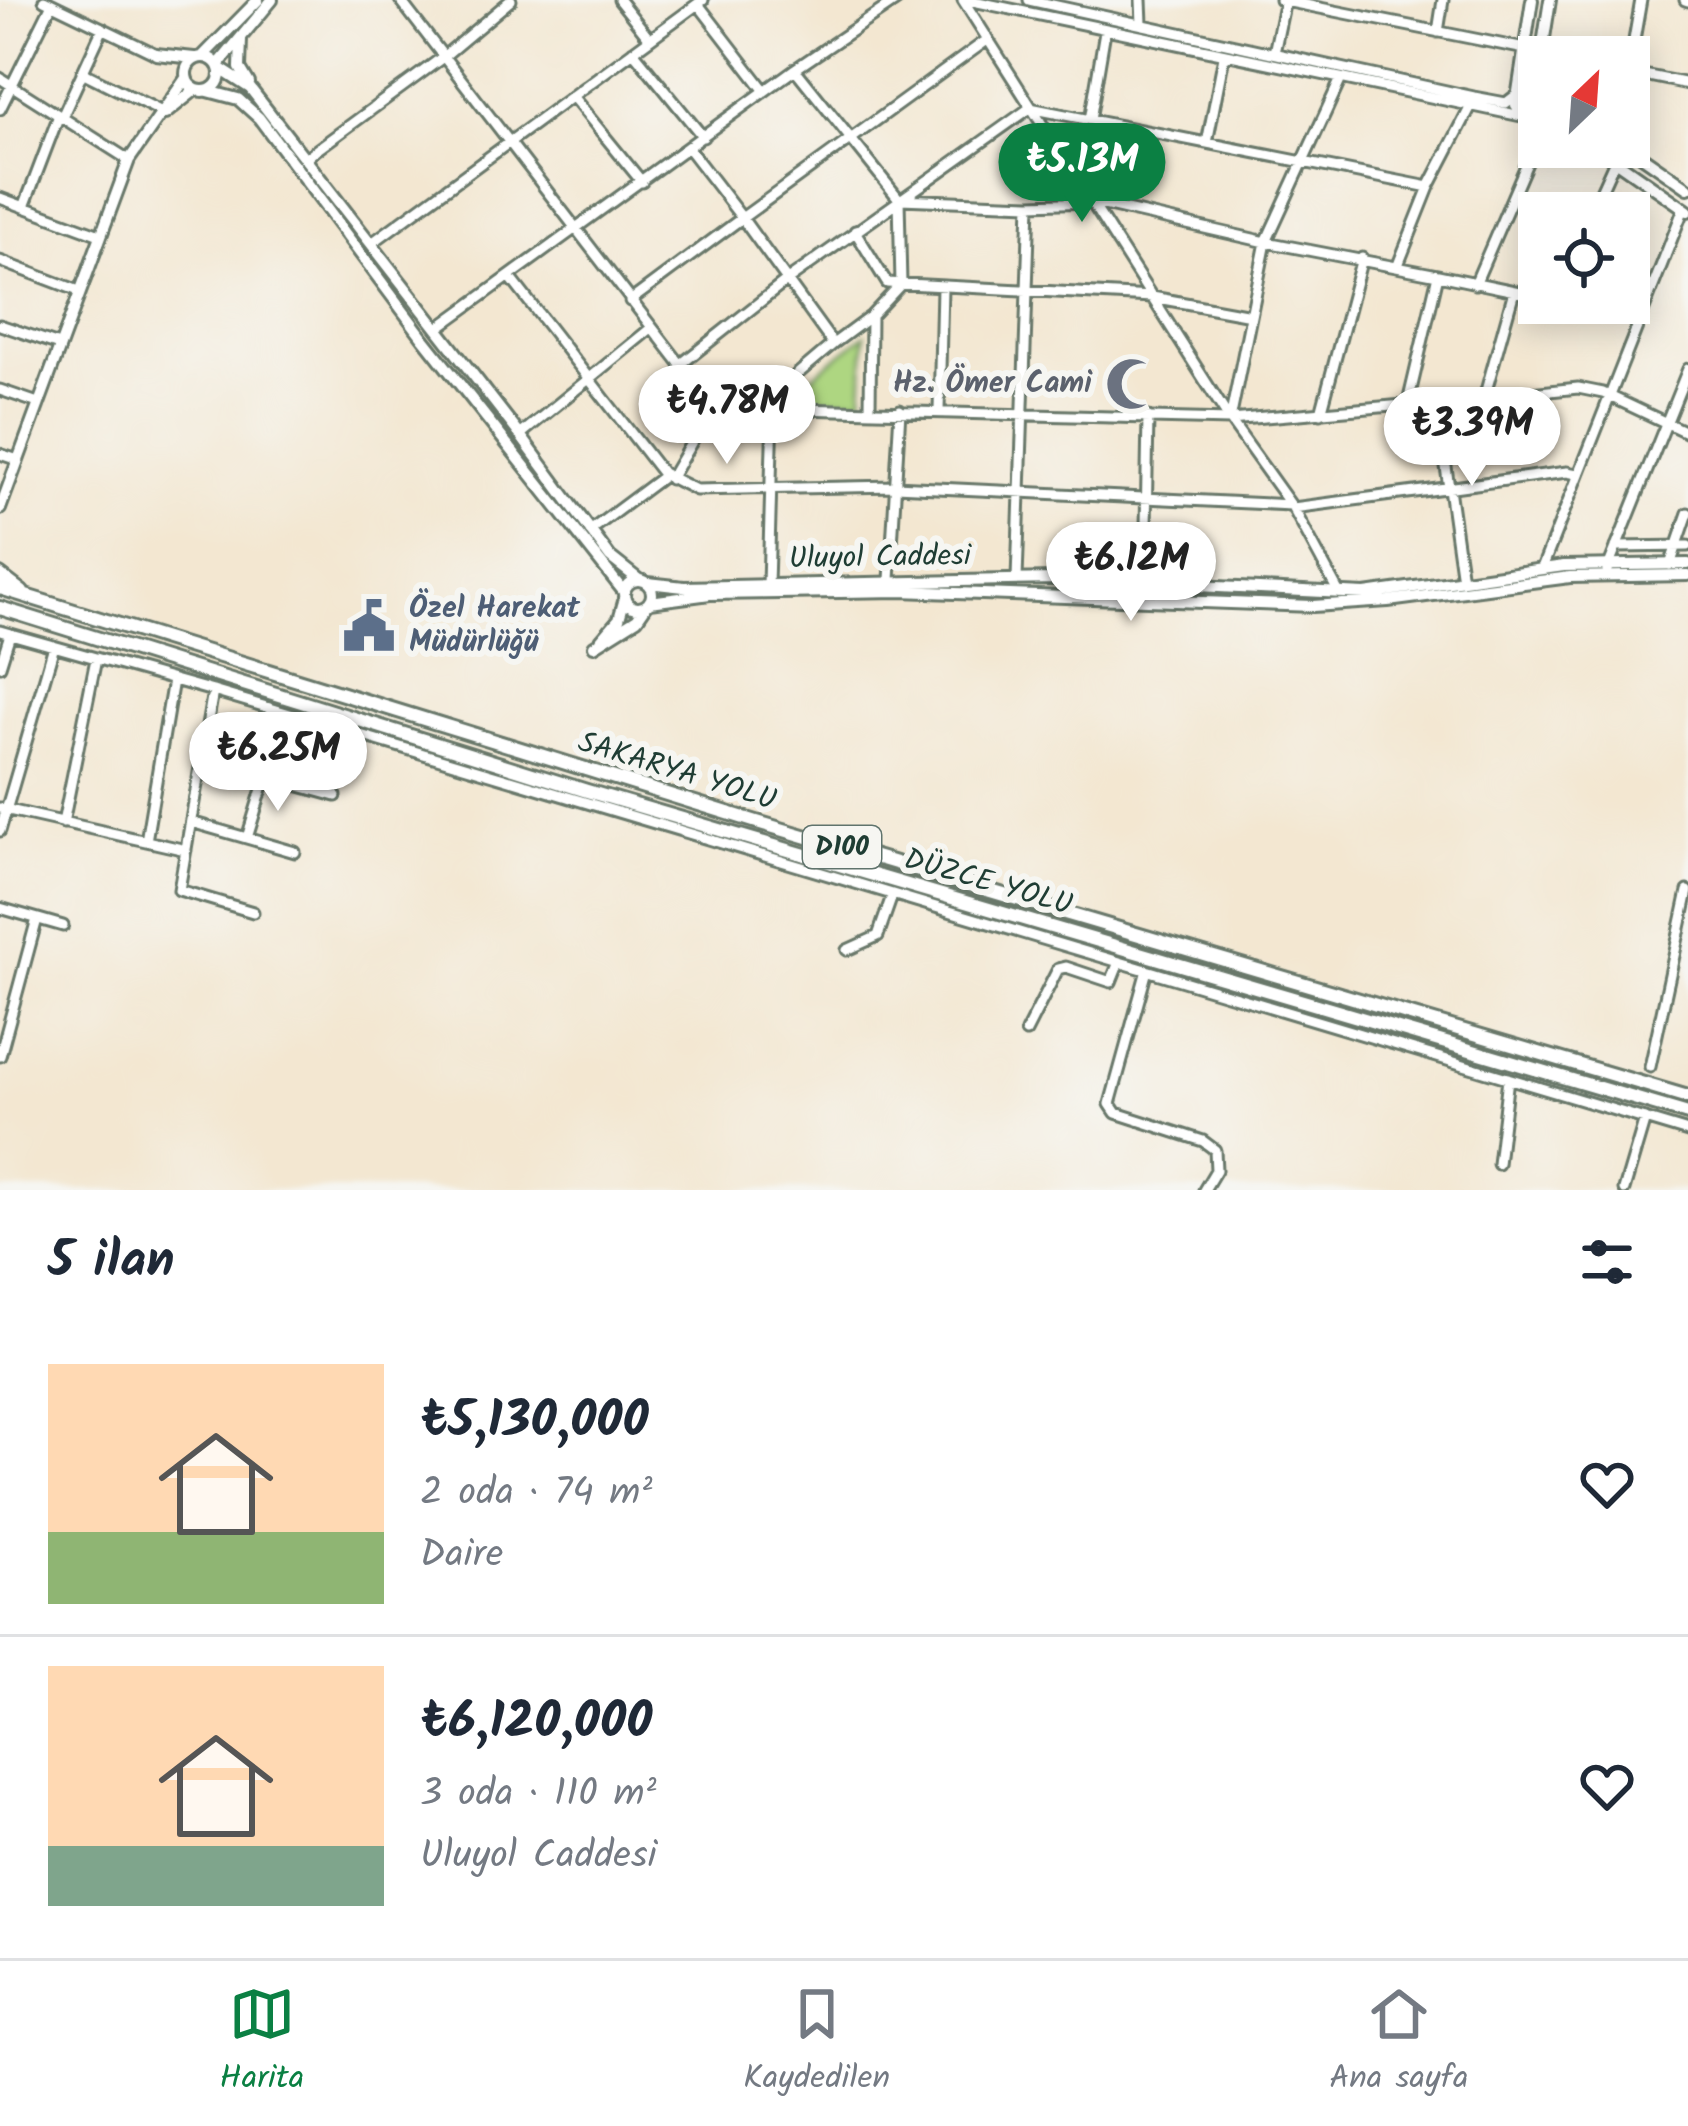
<!DOCTYPE html>
<html lang="tr">
<meta charset="utf-8">
<style>
body{margin:0;font-family:Kalam,sans-serif;background:#f2f2f3;color:#1f2937;height:100vh;display:flex;flex-direction:column;font-size:45px;white-space:nowrap}
*{box-sizing:border-box;margin:0}
p{font-size:39px;color:#747a83}
.icon{flex:none;width:66px;height:66px;fill:none;stroke:currentColor;stroke-width:2;stroke-linecap:round;stroke-linejoin:round}
.map{position:relative;height:1190px;overflow:hidden}
.panel{display:flex;flex-direction:column;background:#fff;flex:1}
.panel>*{flex:none}
.needle{width:78px;rotate:25deg}
.fabs{position:absolute;left:1518px;top:36px;display:grid;gap:24px}
.fabs a{display:grid;place-items:center;width:132px;height:132px;border-radius:0px;background:#fff;box-shadow:0 6px 30px #0003;font-size:60px}
.price{position:absolute;translate:-50% -102px;padding:0 27px;border-radius:42px;background:#fff;color:#222;font-size:39px;line-height:78px;filter:drop-shadow(0 3px 6px #0008)}
.price::after{content:'';position:absolute;left:50%;top:72px;width:36px;height:27px;margin-left:-18px;background:inherit;clip-path:polygon(0 0,100% 0,50% 100%)}
.price.active{background:#0b8043;color:#fff}
ul{padding:0;list-style:none}
li{display:flex;align-items:center;gap:36px;height:300px;padding:0 48px}
li+li{border-top:3px solid #e0e1e3}
li span{display:grid;place-items:center;flex:none;width:336px;height:240px;border-radius:0px;color:#555}
li>.icon{margin-inline-start:auto}
span .icon{width:144px;height:144px;fill:#fffc;stroke-width:1}
li b{font-size:51px}
h2{display:flex;justify-content:space-between;align-items:center;height:144px;padding:0 48px;font-size:51px}
.dock{display:flex;justify-content:space-around;align-items:center;height:168px;border-top:3px solid #e0e1e3;background:#fff;font-size:33px;color:#747a83}
.dock a{display:grid;justify-items:center;gap:6px}
.dock .active{color:#0b8043}
.map>svg:first-child{display:block}
.green{fill:#aed681;stroke:#668a5a;stroke-width:3}
.lines{fill:none;stroke-linecap:round;stroke-linejoin:round}
.minor-casing{stroke:#69786b;stroke-width:15}
.major-casing{stroke:#69786b;stroke-width:16}
.highway-casing{stroke:#69786b;stroke-width:18}
.minor{stroke:#fff;stroke-width:9}
.major{stroke:#fff;stroke-width:10}
.highway{stroke:#fff;stroke-width:12}
.labels{text-anchor:middle;dominant-baseline:central;stroke-width:12;stroke-linejoin:round;paint-order:stroke}
.shield{fill:#f6f6f2;stroke:#60746d;stroke-width:3}
.shield-label{font-size:27px;font-weight:bold;fill:#1f3d34}
.worship-label{font-size:30px;font-weight:bold;fill:#5b616d;stroke:#f6f6f2;text-anchor:end}
.street-label{font-size:30px;fill:#1f3d34;stroke:#f6f6f2}
.service-label{font-size:30px;font-weight:bold;fill:#4e5e75;stroke:#f6f6f2;text-anchor:start}
</style>
<div class="map">
<svg width="1688" height="1190" viewBox="0 0 1688 1190">
<rect width="100%" height="100%" fill="#f6f6f2"/>
<filter id="ink" filterUnits="userSpaceOnUse"><feTurbulence type="fractalNoise" baseFrequency=".00833" numOctaves="2"/><feDisplacementMap in="SourceGraphic" scale="24" xChannelSelector="R" yChannelSelector="G"/><feConvolveMatrix kernelMatrix="1 2 1 2 8 2 1 2 1" color-interpolation-filters="sRGB"/></filter>
<filter id="wash" filterUnits="userSpaceOnUse"><feTurbulence type="fractalNoise" baseFrequency=".004" numOctaves="4" result="noise"/><feDisplacementMap in="SourceGraphic" scale="48" xChannelSelector="R" yChannelSelector="G"/><feGaussianBlur stdDeviation="2.7" result="paint"/><feColorMatrix in="noise" values="0 0 0 0 0 0 0 0 0 0 0 0 0 0 0 0 0 1.4 0 .05"/><feComposite in="paint" operator="in"/></filter>
<g filter="url(#wash)">
<rect width="100%" height="100%" fill="#f3e7d1"/>
<path class="green" d="M865 335 862 399H783Z"/>
</g>
<g filter="url(#ink)">
<g class="lines">
<g class="minor-casing">
<path id="minor" d="M44 0 156 54
M400 0 708 400 720 407 1230 420 1484 398 1514 291
M619 0 650 39
M963 0 1230 420 1293 508 1339 593
M968 0 1526 117
M1029 0 1474 97 1506 103 1519 93
M1141 0 1142 23
M1280 0 1525 49
M1685 0 1688 1
M698 4 765 91
M1438 32 1443 0
M633 51 703 137
M1274 53 1285 0
M1542 54 1554 57
M795 69 899 199 901 284 871 316 833 344
M1629 69 1641 0
M82 72 160 111
M1629 72 1688 84
M0 78 129 160
M572 96 642 182
M0 109 52 4
M62 117 103 28
M1090 120 1105 31
M1207 143 1224 56
M688 148 742 218 987 40
M304 159 443 57 511 0
M0 198 100 235
M900 199 1030 204 1091 202 1266 242 1438 275
M24 207 59 115
M1591 213 1615 160
M855 231 887 283 1152 297 1251 315
M372 243 703 0
M0 261 79 291
M1398 265 1429 187 1470 108
M510 277 662 473 696 490 895 486 1291 505
M1475 284 1539 135
M630 301 742 218 833 344 755 410
M1572 303 1634 316
M0 325 59 345
M438 328 795 69 897 0
M680 365 789 279 1030 108 1429 187
M0 390 38 403
M1484 398 1578 388 1603 393 1688 433
M1437 403 1462 580
M1407 407 1438 275 1539 296
M870 409 871 316
M939 411 942 287
M1321 413 1362 258
M1230 420 1266 242 1340 81
M520 435 650 329
M0 454 18 460
M670 479 714 404
M1293 508 1567 472 1577 474
M590 531 665 475
M1616 547 1688 546
M1670 565 1688 513
M1542 568 1684 208
M1607 570 1688 369
M1017 579 1030 204
M890 580 900 410
M1145 583 1148 417
M768 585 773 411
M0 631 213 691 1688 1132
M0 666 10 634
M213 691 179 890 253 912
M201 759 336 796
M310 788 330 725
M0 808 186 850
M191 822 295 852
M63 823 96 659
M0 831 54 646
M247 838 266 776
M146 841 173 680
M0 908 63 926
M847 950 878 936 892 896
M1147 970 1110 1104 1116 1113 1203 1141 1215 1150 1216 1170 1204 1190
M1026 1032 1058 969 1066 967 1111 982 1119 962
M0 1056 37 919
M1650 1067 1688 891
M1498 1164 1508 1078
M1624 1190 1645 1119"/>
</g>
<g class="major-casing">
<path id="major" d="M1532 0 1516 105 1526 117 1539 116
M241 39 240 68 249 83
M156 54 194 58
M186 74a17 17 0 1 1 34 0a17 17 0 1 1-34 0Z
M202 57 258 0
M1541 57 1550 0
M218 65 272 0
M219 68 250 88 520 435 610 557 639 580
M1539 71V76
M208 91 238 99 259 118 424 339 624 592
M1520 91 1530 87 1539 89
M165 114 195 90
M1596 147 1688 211
M1629 147 1688 188
M0 509 129 160 186 78
M624 594a14 14 0 1 1 28 0a14 14 0 1 1-28 0Z
M648 583 684 587 1054 579 1365 594 1564 566 1688 564
M650 602 710 594 900 591 1313 606 1388 601 1570 577 1688 575
M601 640 619 619 625 598
M594 646 637 619 646 606"/>
</g>
<g class="highway-casing">
<path id="highway" d="M0 575 22 592
M0 588 757 822 1688 1097
M0 608 587 791 1688 1114"/>
</g>
<use href="#minor" class="minor"/>
<use href="#major" class="major"/>
<use href="#highway" class="highway"/>
</g>
</g>
<defs>
<g id="mosque-bare" transform="scale(4.14)"><path d="M3.5-4.9A6 6 0 1 0 3.5 4.9A5 5 0 1 1 3.5-4.9Z" fill="#6b7280" stroke="#f6f6f2" stroke-width="2.5" paint-order="stroke"/></g>
<g id="civic-bare" transform="scale(4.14)"><path d="M-.6-6.5H3V-4.5H.6V-3L4-1V1h2V6H-6V1h2V-1L-.6-3ZM-1.2 2.5V6h2.4V2.5Z" fill="#5c6f8a" stroke="#f6f6f2" stroke-width="2.5" paint-order="stroke"/></g>
</defs>
<g fill-rule="evenodd">
<use href="#mosque-bare" x="1132" y="384"/>
<use href="#civic-bare" x="369" y="626"/>
</g>
<g class="labels">
<rect class="shield" x="803" y="826" width="78" height="42" rx="9"/>
<g class="shield-label">
<text x="842" y="847">D100</text>
</g>
<g class="worship-label">
<text x="1092" y="384">Hz. Ömer Cami</text>
</g>
<g class="street-label">
<text transform="translate(880 558) rotate(-1)">Uluyol Caddesi</text>
<text transform="translate(677 772) rotate(17)">SAKARYA YOLU</text>
<text transform="translate(988 883) rotate(16)">DÜZCE YOLU</text>
</g>
<g class="service-label">
<text x="409" y="609">Özel Harekat<tspan x="409" dy="34">Müdürlüğü</tspan></text>
</g>
</g>
</svg>
<div class="fabs">
<a><svg class="needle" viewBox="-14 -14 28 28"><path d="M0-13l5 13h-10z" fill="#e53935"/><path d="M0 13l5-13h-10z" fill="#747a83"/></svg></a>
<a><svg class="icon" aria-label="locate" viewBox="0 0 24 24"><circle cx="12" cy="12" r="6"/><path d="M12 2v4M12 18v4M2 12h4M18 12h4"/></svg></a>
</div>
<b class="price active" style="left:1082px;top:225px">₺5.13M</b>
<b class="price" style="left:727px;top:467px">₺4.78M</b>
<b class="price" style="left:1472px;top:489px">₺3.39M</b>
<b class="price" style="left:1131px;top:624px">₺6.12M</b>
<b class="price" style="left:278px;top:814px">₺6.25M</b>
</div>
<section class="panel">
<h2>5 ilan<svg class="icon" aria-label="filters" viewBox="0 0 24 24"><path d="M4 7h16M4 17h16"/><circle cx="9" cy="7" r="2"/><circle cx="15" cy="17" r="2"/></svg></h2>
<ul>
<li><span style="background:linear-gradient(#ffd9b3 70%,#8fb573 0)"><svg class="icon" aria-label="home" viewBox="0 0 24 24"><path d="M3 11l9-7 9 7M6 9v11h12V9"/></svg></span><div><b>₺5,130,000</b><p>2 oda · 74 m²</p><p>Daire</p></div><svg class="icon" aria-label="heart" viewBox="0 0 24 24"><path d="M12 20l-8-8c-3-5 5-10 8-4 3-6 11-1 8 4z"/></svg></li>
<li><span style="background:linear-gradient(#ffd9b3 75%,#7fa58c 0)"><svg class="icon" aria-label="home" viewBox="0 0 24 24"><path d="M3 11l9-7 9 7M6 9v11h12V9"/></svg></span><div><b>₺6,120,000</b><p>3 oda · 110 m²</p><p>Uluyol Caddesi</p></div><svg class="icon" aria-label="heart" viewBox="0 0 24 24"><path d="M12 20l-8-8c-3-5 5-10 8-4 3-6 11-1 8 4z"/></svg></li>
</ul>
</section>
<nav class="dock">
<a class="active"><svg class="icon" aria-label="map" viewBox="0 0 24 24"><path d="M3 6l6-2 6 2 6-2v14l-6 2-6-2-6 2zM9 4v14M15 6v14"/></svg>Harita</a>
<a><svg class="icon" aria-label="saved" viewBox="0 0 24 24"><path d="M7 4h10v16l-5-4-5 4z"/></svg>Kaydedilen</a>
<a><svg class="icon" aria-label="home" viewBox="0 0 24 24"><path d="M3 11l9-7 9 7M6 9v11h12V9"/></svg>Ana sayfa</a>
</nav>
